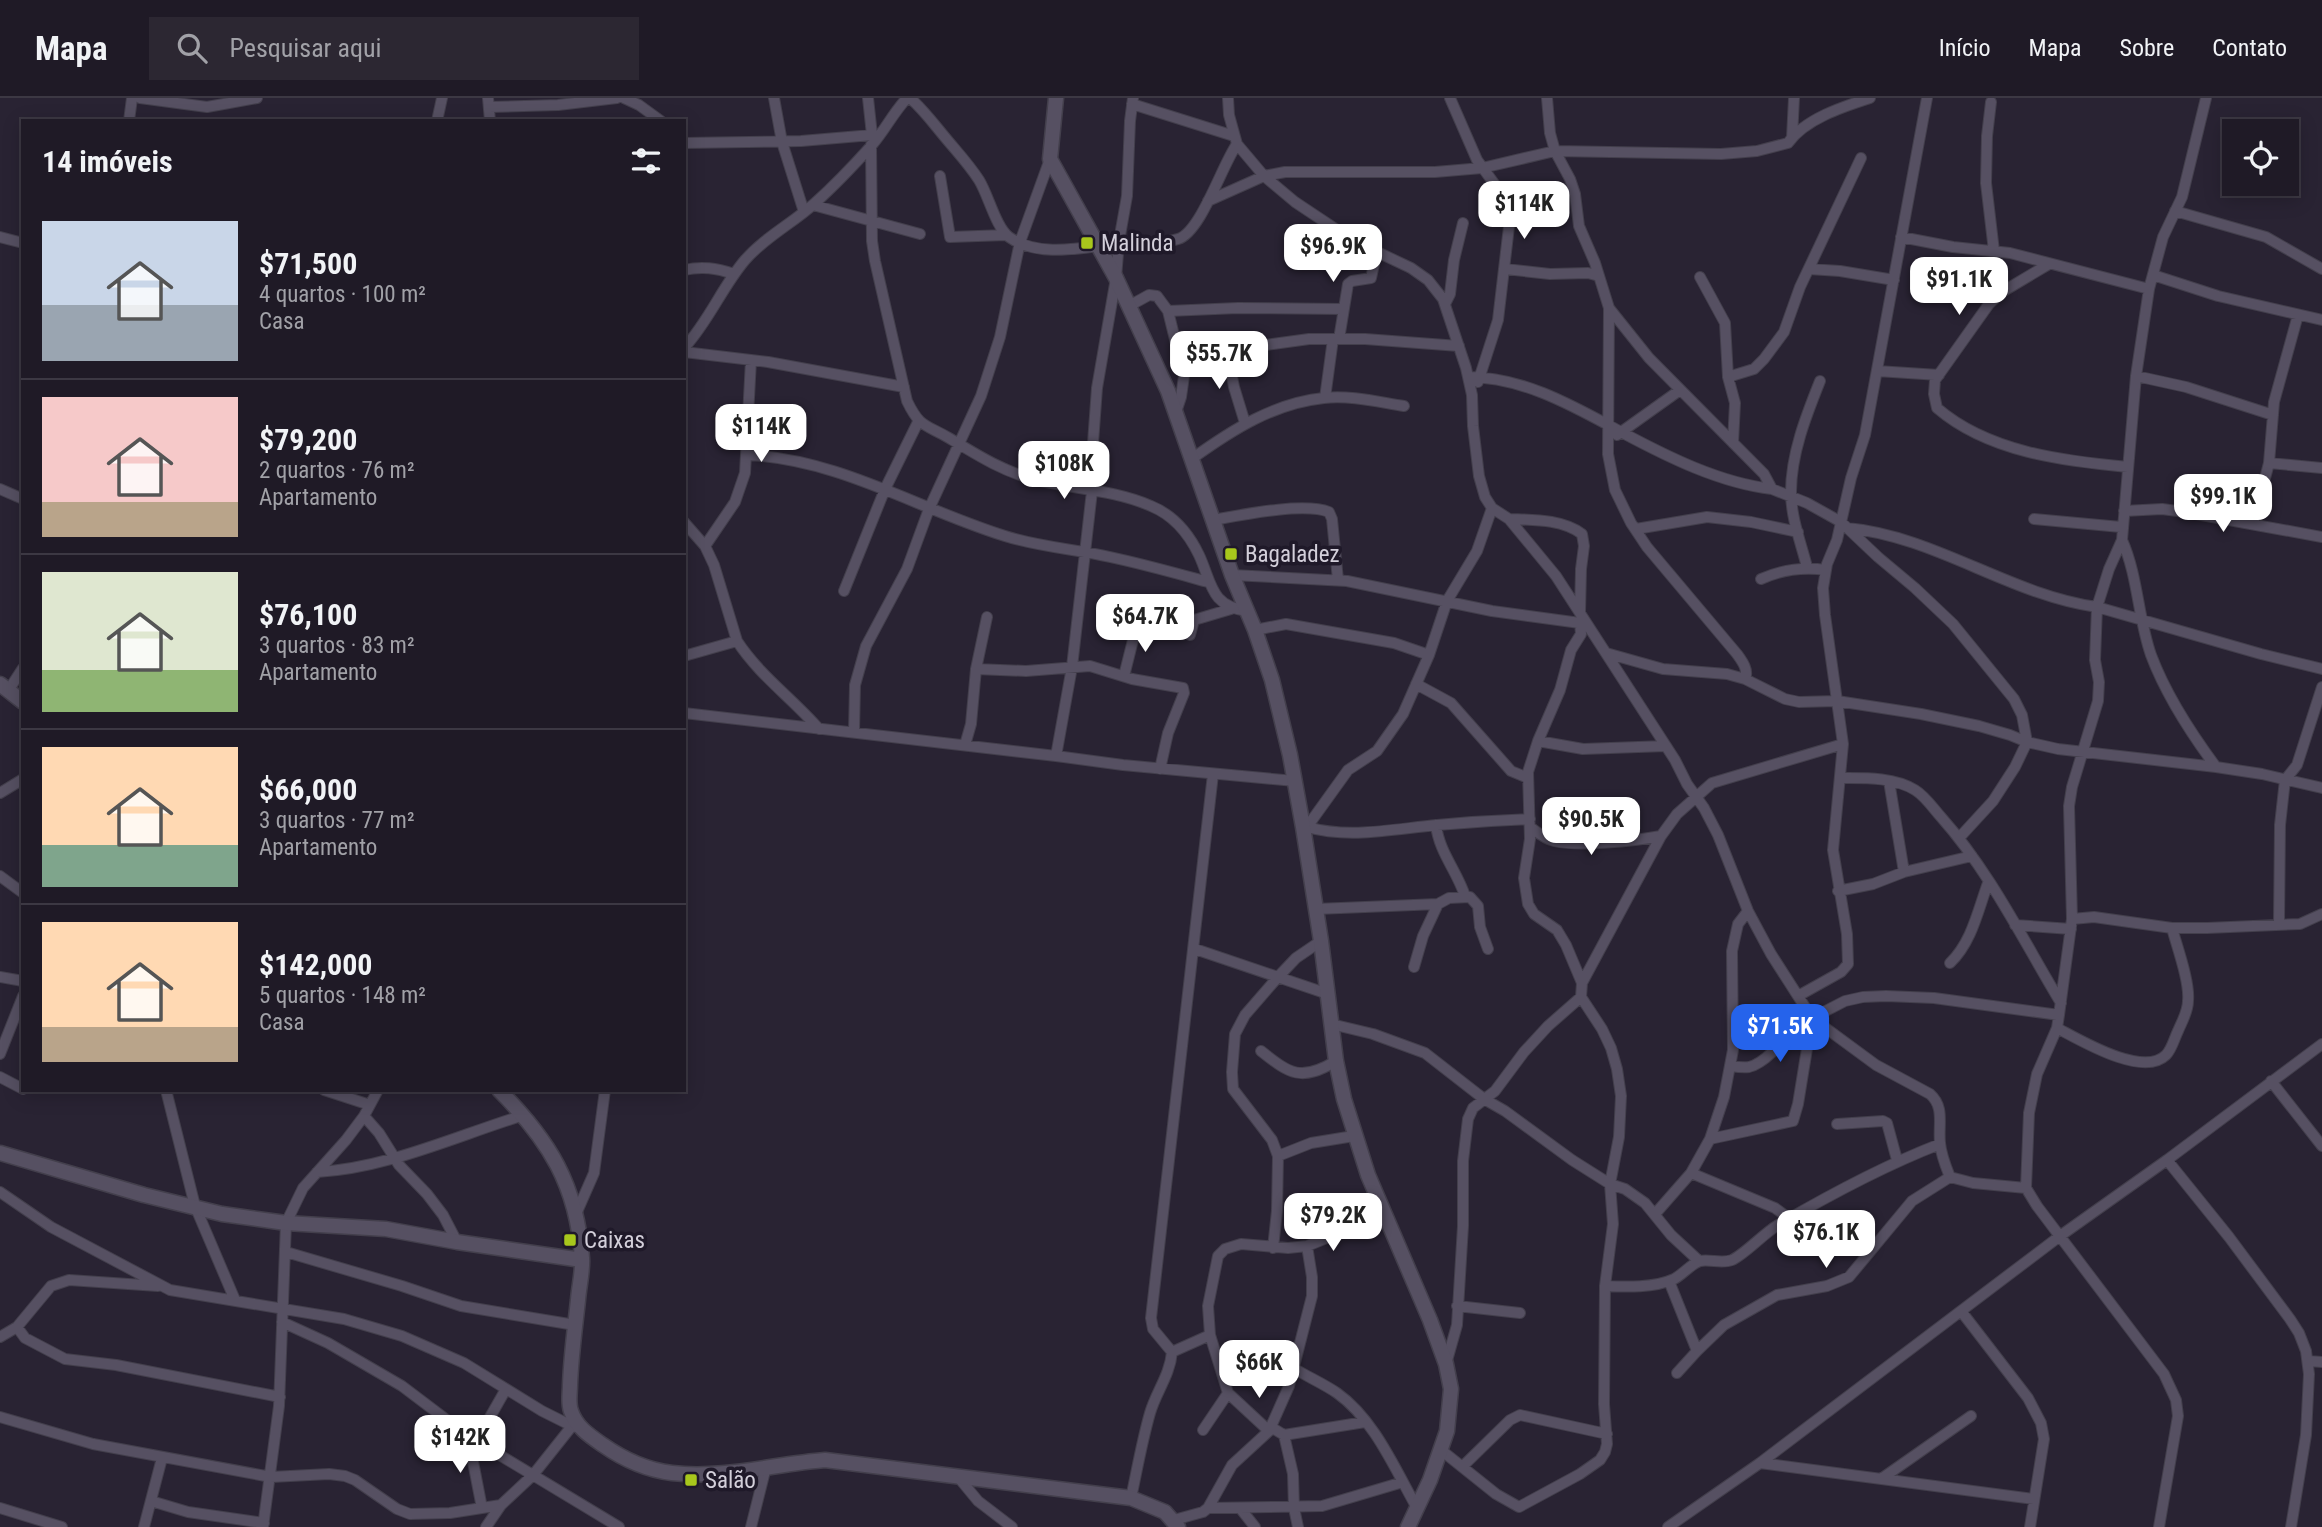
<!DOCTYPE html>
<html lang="pt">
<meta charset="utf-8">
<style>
body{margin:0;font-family:"Roboto Condensed",sans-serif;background:#2c2732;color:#f1f3f6;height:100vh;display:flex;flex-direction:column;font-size:26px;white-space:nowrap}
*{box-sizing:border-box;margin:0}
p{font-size:23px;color:#a1a1a7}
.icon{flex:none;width:38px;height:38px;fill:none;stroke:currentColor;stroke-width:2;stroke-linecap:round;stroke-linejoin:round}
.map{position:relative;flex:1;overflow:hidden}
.panel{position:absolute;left:21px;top:21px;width:665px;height:973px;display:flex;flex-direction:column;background:#1f1a26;border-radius:0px;box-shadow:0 4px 18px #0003,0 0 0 2px #3c3843}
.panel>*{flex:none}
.controls{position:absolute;left:2222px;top:21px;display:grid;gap:14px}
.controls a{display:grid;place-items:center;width:77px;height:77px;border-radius:0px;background:#1f1a26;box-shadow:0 4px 18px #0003,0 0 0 2px #3c3843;font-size:35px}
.price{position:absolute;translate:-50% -60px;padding:0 16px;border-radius:14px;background:#fff;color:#222;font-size:23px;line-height:46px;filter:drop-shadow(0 2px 4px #0008)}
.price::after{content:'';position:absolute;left:50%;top:42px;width:21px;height:16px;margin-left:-10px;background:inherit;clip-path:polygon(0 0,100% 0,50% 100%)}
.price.selected{background:#2563eb;color:#fff}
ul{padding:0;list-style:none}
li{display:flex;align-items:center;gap:21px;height:175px;padding:0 21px}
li+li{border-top:2px solid #3c3843}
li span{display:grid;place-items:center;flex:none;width:196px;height:140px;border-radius:0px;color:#555}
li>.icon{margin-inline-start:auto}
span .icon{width:84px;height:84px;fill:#fffc;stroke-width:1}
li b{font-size:30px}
h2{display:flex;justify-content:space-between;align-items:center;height:84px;padding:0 21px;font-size:30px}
header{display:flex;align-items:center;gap:42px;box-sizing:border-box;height:98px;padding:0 35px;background:#1f1a26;border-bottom:2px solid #3c3843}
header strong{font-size:33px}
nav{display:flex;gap:38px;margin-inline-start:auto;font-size:24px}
.search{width:490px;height:63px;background:#2c2732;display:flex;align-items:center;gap:18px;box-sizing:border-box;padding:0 24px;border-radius:0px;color:#a1a1a7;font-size:26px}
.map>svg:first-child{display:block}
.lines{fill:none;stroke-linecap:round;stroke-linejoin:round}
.street-casing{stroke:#433f4c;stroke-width:12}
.secondary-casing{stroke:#433f4c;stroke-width:17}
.street{stroke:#565062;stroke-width:10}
.secondary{stroke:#565062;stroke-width:14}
.poi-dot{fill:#a8c71c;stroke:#1f1929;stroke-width:2.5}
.labels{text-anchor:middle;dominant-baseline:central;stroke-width:7;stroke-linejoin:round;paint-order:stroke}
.poi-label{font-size:23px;fill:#d3cfda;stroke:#1f1929;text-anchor:start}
</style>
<header>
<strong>Mapa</strong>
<div class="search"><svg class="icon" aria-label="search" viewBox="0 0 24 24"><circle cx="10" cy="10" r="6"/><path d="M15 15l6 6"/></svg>Pesquisar aqui</div>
<nav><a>Início</a><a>Mapa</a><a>Sobre</a><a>Contato</a></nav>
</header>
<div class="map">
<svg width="2322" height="1429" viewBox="0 0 2322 1429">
<rect width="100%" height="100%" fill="#292333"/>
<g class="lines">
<g class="street-casing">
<path id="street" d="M140 0 207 9 257 0
M488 0 490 23
M624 0 639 7 661 23
M774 0 782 44 804 114
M868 0 872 37
M910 0C925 13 936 29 949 44 960 57 970 68 979 82 988 96 996 130 1009 139 1034 157 1070 152 1098 148
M1228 0 1229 17 1237 46 1264 78 1295 104 1352 142 1411 170 1428 182 1443 201 1466 270 1472 297 1473 328 1479 378 1485 399 1492 410 1509 421 1556 478 1675 662 1687 686 1704 710 1718 737 1748 813 1771 856 1812 920 1876 967 1930 996C1945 1009 1938 1027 1940 1045 1941 1057 1946 1069 1950 1079L1973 1085 2026 1090
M1450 0 1477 62 1504 99 1510 120 1498 222 1478 284
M1547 0 1550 35 1555 53 1570 81 1575 96 1579 128 1595 165 1609 210 1649 260 1764 376 1772 391 1807 405 1841 424 1878 459 1915 490 1953 526 2014 601 2022 617 2027 644 2015 669 1993 703 1959 740
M1991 4 1987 38 1986 85 1994 153
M1132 6 1234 38
M489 9 558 7 617 0
M129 23 132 0
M437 23 442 0
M1792 40 1794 0
M684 45 801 43 872 37 878 39
M871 47 872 143 875 163 907 303C920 330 925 326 949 340 977 357 1004 374 1036 382 1074 391 1115 392 1151 408 1173 417 1189 436 1199 457 1212 485 1210 508 1247 513
M940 78 950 139 1006 137
M1208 103 1264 78 1285 74H1435L1482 70 1555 53 1721 56 1757 53 1788 45C1805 21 1842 9 1870 0
M813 107 920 136
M2175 113 2266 139 2322 171
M0 139 23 145
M1901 139 1953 149 2010 155 2149 191
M1119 143C1137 144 1160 147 1178 141 1201 134 1222 67 1237 46
M2049 166 2002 194 1989 206 1935 282 1934 296 1937 310C1988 354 2063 363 2128 369
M1505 171 1550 176 1588 175 1599 178
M1809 171 1840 173 1894 182
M684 172C702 168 716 170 734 176
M2153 177 2218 198 2322 222
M1700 179 1725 225 1728 279 1735 305 1733 345
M1445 206 1450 196 1454 162 1463 125
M1129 208 1149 197 1157 198 1168 213 1184 278 1181 299 1176 314
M1609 210 1608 356 1615 392 1631 425 1647 449 1737 556C1742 563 1749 572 1745 581
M1168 213 1238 210 1344 211
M1339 241 1348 186 1352 183 1371 180 1377 153
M684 250C709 223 722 189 745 162 765 139 793 125 815 105 835 87 854 67 872 47 885 32 893 15 907 0
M1227 252 1234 289 1245 325
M684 254 768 264 904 289
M1179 259 1309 241H1365L1459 248
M1877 273 1939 277
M2136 278 2186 289 2273 317
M1468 279C1524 279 1575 309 1623 335 1668 359 1720 385 1772 391
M1728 279 1754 271 1764 261 1784 234 1800 189 1861 60
M1325 300 1333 241
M1617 337 1680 292
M747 357C839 361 918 411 1005 438 1039 449 1075 451 1110 459 1143 466 1175 475 1208 484
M1193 360C1232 332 1274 305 1324 300 1350 297 1378 304 1404 308
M2269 365 2322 370
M0 391 23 401
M2124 413 2162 411 2185 414 2322 439
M1509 421C1533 422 1562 421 1582 436L1584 448 1581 471 1580 515
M2034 421 2121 429
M1213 422C1241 417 1304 404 1329 414L1332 421 1338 482
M684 424 705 448 714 467 737 543C760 578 792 600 819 631
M2253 426 2269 365 2274 304 2298 217
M1847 430C1935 438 2010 497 2097 509L2261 556 2322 571
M1636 431 1707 419 1751 424 1798 434
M2122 442C2138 478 2138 520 2151 557 2166 597 2190 634 2216 669
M705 448 735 404 745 375 751 262
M1807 469C1801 445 1791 420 1791 394 1791 356 1806 318 1820 283
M1232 477 1347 483 1492 513 1580 525 1584 524
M1761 481C1783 471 1803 469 1826 472
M844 493 885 391 918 324
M1580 525 1581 536 1571 552 1560 592 1538 643 1528 674 1530 741 1524 780 1528 806 1534 816 1557 832 1566 847 1582 885
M1255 532 1286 526 1394 545 1429 557
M1190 537 1194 522 1231 511
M1606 555 1663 571 1727 576 1745 581 1785 601 1799 604 1837 603 1921 616 1979 628 2010 637 2027 644 2058 651 2216 669 2262 676 2322 690
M684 558 737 543
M976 571 1026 573 1090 568 1132 581 1183 590 1184 595 1168 635 1160 671
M1124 578 1137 526
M1416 586 1451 605 1511 673 1528 680
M8 593 23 570
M684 615 1056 658 1123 667 1295 683
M854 634 855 587 866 548 907 471 929 411 981 298 1000 239 1020 144 1050 61
M1538 643 1583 651 1666 648
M965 647 971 626 976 571 987 519
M1056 658 1072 569 1092 393 1093 345 1097 290 1116 180 1119 143 1127 98 1130 23 1133 0
M1841 680C1865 680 1894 679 1915 692 1925 698 1933 710 1941 719 1990 774 2023 842 2061 905
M1889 683 1904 774
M0 695 23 681
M1436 727C1439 754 1457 773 1465 798
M1303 729H1307L1348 672 1377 653 1403 616 1429 557 1447 503 1477 453 1492 410
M1307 729C1350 741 1394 731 1437 727 1468 724 1499 722 1530 721
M1530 729C1537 734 1545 741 1554 743 1580 749 1634 743 1661 738
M0 778 23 795
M1838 793 1873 786 1904 774 1972 758
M1316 811 1438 806 1449 800 1470 799 1478 808 1480 829 1488 851
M2072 821 2094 819 2172 830H2207L2300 826 2322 816
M2279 825 2280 727 2285 682 2297 667 2322 589
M2015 827 2071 831
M1195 851 1328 896
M1950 865C1972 844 1978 812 1988 785
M1414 869 1423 838 1438 806
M0 879 23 883
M1798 898 1841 874 1848 866 1847 836 1833 752 1843 646 1825 517 1823 490 1827 466 1837 442 1851 380 1865 337 1927 0
M1331 926 1373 936 1425 955 1484 1001 1505 1013 1572 1062 1610 1086 1625 1091 1645 1105 1671 1137 1699 1163
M2057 930C2080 942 2143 980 2166 957 2172 951 2174 941 2178 933 2182 923 2188 914 2188 903 2190 884 2177 849 2172 830
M1261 953C1290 976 1301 984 1336 963
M0 956 23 898
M1731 968C1737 969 1743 970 1749 969 1768 965 1795 929 1809 915
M0 979 23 991
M2271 983 2322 1048
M166 992 195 1108 235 1202
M324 992 370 1007
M364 1018 379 1035 399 1067 427 1096 443 1117 457 1144
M1837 1026 1883 1023 1887 1025 1897 1062
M1710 1041 1793 1023 1798 1006 1812 920 1845 903 1863 899 1886 898 1934 900 2059 917
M1278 1058 1311 1045 1354 1038
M2167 1062 2229 1139 2290 1221 2299 1235 2306 1253 2309 1276 2306 1337 2291 1429
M317 1074C388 1070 456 1038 524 1017
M1691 1075 1775 1110 1790 1121
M0 1094 51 1129 170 1192 344 1221 402 1238 464 1265 542 1313 572 1328 579 1329
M576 1116 594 1075 605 992
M1655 1116 1691 1075 1710 1041 1724 999 1733 952 1732 853 1738 826 1748 813
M1273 1150 1277 1113 1278 1058 1272 1042 1233 991 1232 974 1235 936 1245 917 1278 879 1296 860 1321 843
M286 1154 402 1188 461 1208 575 1227
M1669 1183 1697 1253 1677 1275
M1605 1188C1626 1189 1654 1190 1674 1181 1682 1177 1691 1166 1700 1163 1710 1161 1722 1166 1732 1162 1745 1156 1763 1136 1778 1127 1831 1096 1883 1068 1940 1046
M1457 1208 1520 1215
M1961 1213 2028 1300 2041 1325 2044 1341 2030 1429
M282 1224 328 1245 402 1288 468 1338 619 1429
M17 1229 25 1240 65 1261 116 1267 280 1299
M0 1239 17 1229 51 1188 69 1182 158 1188
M1697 1253 1724 1227 1777 1197 1827 1188 1849 1179 1912 1103 1950 1079
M1172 1254 1210 1237
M2309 1263 2322 1264
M1446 1266 1457 1227 1463 1128V1063L1468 1021 1473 1010 1495 993 1524 954 1548 928 1581 899 1582 885 1661 738 1677 716 1712 685 1843 646
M1295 1271C1308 1279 1324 1286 1337 1295 1374 1321 1395 1371 1417 1410
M0 1319 93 1346 271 1379 329 1376 345 1378 355 1382 397 1411 410 1416 450 1415 501 1407
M1271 1329 1284 1337 1365 1324
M1203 1332 1228 1295
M1269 1333 1228 1295 1210 1237 1208 1208 1218 1158 1225 1151 1241 1146 1288 1150 1307 1148 1383 1117
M1284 1337 1293 1376 1294 1410 1298 1429
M468 1338 482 1410
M477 1342 506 1291
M1441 1352 1496 1396 1519 1409 1580 1376 1600 1362 1605 1354 1607 1346 1604 1306 1605 1188 1613 1126 1610 1086 1619 1039 1621 998 1617 971 1611 950 1602 931 1581 899
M1760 1365 2034 1401
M1463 1368 1510 1322 1520 1317 1607 1336
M959 1380 978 1403 1012 1429
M1881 1381 1971 1318
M1131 1400C1137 1372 1142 1343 1150 1315 1156 1294 1170 1277 1172 1254L1153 1231 1151 1220 1213 676
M151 1403 188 1414 264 1425
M0 1410 62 1429
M1208 1410 1322 1408 1403 1384
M1240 1410 1255 1429
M1174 1422 1203 1414 1208 1410 1232 1367 1269 1333 1289 1288 1312 1198V1179L1307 1148
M144 1429 162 1360
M263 1429 279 1308 286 1125 303 1090 346 1042 364 1018 378 992
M486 1429 501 1407 533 1377 572 1328
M751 1429 766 1369
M1668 1429 1760 1365 2060 1138 2167 1062 2322 946
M2159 1429 2178 1318 2176 1302 2164 1276 2037 1108 2026 1090 2029 1015 2037 976 2057 930 2059 917 2072 821 2069 708 2072 689 2098 603 2099 584 2095 562 2097 509 2109 471 2122 442 2136 278 2149 191 2163 139 2182 99 2206 0"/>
</g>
<g class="secondary-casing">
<path id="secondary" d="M1056 0 1050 61 1116 180 1168 293 1232 477 1255 532 1272 582 1290 657 1303 729 1321 843 1336 963 1344 1001 1368 1077 1430 1222 1446 1266 1451 1291 1447 1333 1430 1382 1408 1429
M0 586 23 604
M499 992C549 1042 577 1087 582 1160 583 1173 579 1188 578 1202 575 1230 571 1258 570 1287 570 1295 568 1305 571 1313 576 1329 590 1338 603 1347 623 1361 647 1372 672 1375 723 1381 774 1366 825 1362L1131 1400 1165 1414 1178 1429
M0 1055 144 1097 222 1116 286 1125 386 1131 457 1144 582 1162"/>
</g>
<use href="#street" class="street"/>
<use href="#secondary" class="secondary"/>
</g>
<g class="poi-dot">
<rect x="1080" y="138" width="14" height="14" rx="3.5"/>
<rect x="1224" y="449" width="14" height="14" rx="3.5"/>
<rect x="563" y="1135" width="14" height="14" rx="3.5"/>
<rect x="684" y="1375" width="14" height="14" rx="3.5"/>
</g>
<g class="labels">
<g class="poi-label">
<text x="1101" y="145">Malinda</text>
<text x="1245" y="456">Bagaladez</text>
<text x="584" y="1142">Caixas</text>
<text x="705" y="1382">Salão</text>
</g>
</g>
</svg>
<div class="controls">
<a><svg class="icon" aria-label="locate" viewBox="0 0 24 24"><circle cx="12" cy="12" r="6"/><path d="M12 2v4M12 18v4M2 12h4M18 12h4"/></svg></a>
</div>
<b class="price" style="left:1524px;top:143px">$114K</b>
<b class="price" style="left:1333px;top:186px">$96.9K</b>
<b class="price" style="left:1959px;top:219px">$91.1K</b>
<b class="price" style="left:1219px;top:293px">$55.7K</b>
<b class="price" style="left:761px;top:366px">$114K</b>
<b class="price" style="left:1064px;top:403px">$108K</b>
<b class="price" style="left:2223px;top:436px">$99.1K</b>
<b class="price" style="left:1145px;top:556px">$64.7K</b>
<b class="price" style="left:1591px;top:759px">$90.5K</b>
<b class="price selected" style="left:1780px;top:966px">$71.5K</b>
<b class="price" style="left:1333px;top:1155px">$79.2K</b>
<b class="price" style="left:1826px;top:1172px">$76.1K</b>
<b class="price" style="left:1259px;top:1302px">$66K</b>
<b class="price" style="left:460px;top:1377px">$142K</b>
<section class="panel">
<h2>14 imóveis<svg class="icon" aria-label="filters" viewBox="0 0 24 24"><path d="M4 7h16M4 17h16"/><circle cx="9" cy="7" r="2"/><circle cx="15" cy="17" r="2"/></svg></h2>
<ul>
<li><span style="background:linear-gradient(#c9d6e8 60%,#9aa5b1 0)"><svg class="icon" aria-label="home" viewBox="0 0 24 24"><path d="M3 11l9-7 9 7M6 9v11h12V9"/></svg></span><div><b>$71,500</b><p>4 quartos · 100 m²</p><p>Casa</p></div></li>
<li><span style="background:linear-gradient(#f6c9c9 75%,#b9a48a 0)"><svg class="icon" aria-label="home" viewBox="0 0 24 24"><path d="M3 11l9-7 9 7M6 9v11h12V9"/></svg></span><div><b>$79,200</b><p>2 quartos · 76 m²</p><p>Apartamento</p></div></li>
<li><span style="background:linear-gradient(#dfe7d0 70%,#8fb573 0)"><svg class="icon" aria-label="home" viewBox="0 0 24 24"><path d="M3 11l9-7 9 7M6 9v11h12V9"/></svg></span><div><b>$76,100</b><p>3 quartos · 83 m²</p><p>Apartamento</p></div></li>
<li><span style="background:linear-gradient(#ffd9b3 70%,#7fa58c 0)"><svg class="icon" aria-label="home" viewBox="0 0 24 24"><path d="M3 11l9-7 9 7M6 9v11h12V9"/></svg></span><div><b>$66,000</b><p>3 quartos · 77 m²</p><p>Apartamento</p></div></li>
<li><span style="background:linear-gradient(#ffd9b3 75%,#b9a48a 0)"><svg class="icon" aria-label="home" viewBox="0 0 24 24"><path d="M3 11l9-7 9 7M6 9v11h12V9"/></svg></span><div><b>$142,000</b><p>5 quartos · 148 m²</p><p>Casa</p></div></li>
</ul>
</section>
</div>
